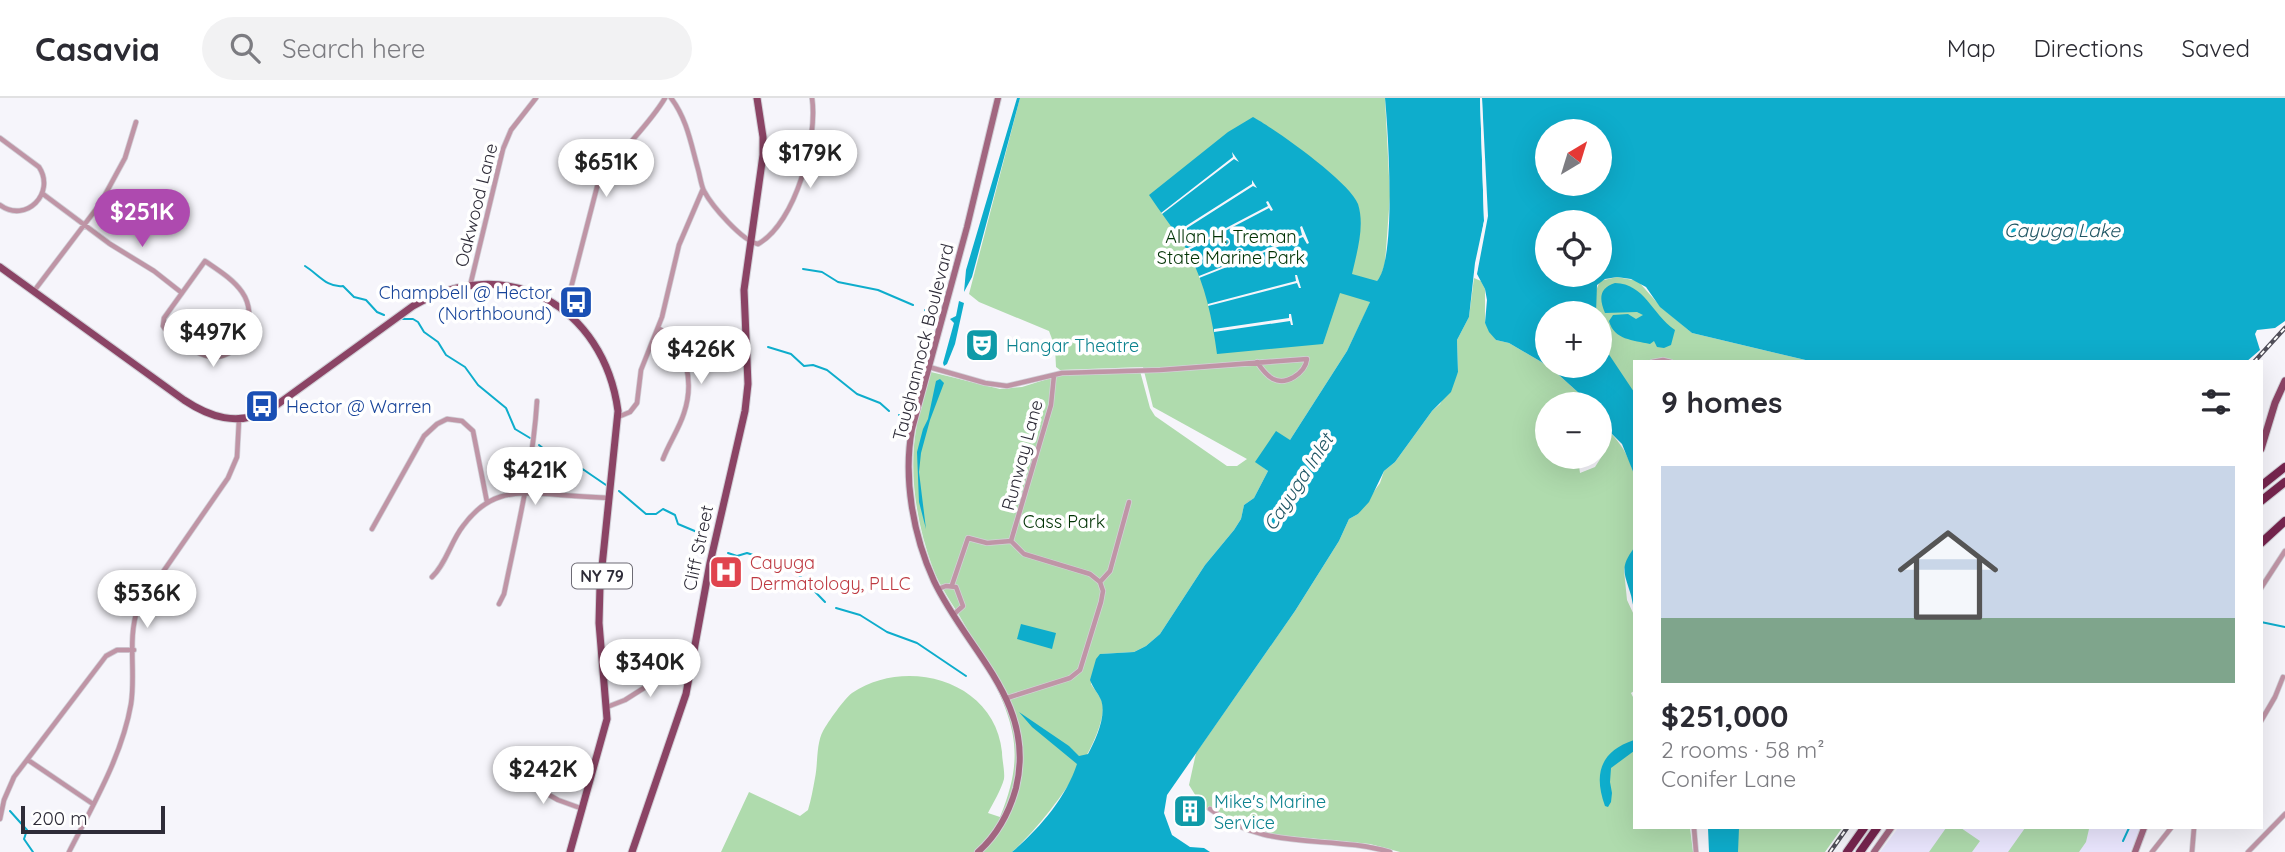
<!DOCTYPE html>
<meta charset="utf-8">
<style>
body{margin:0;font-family:Quicksand,sans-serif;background:#f2f2f3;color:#2b2b33;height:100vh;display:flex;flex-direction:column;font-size:26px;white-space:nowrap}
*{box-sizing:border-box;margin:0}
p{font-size:23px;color:#7c7c81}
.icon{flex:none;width:38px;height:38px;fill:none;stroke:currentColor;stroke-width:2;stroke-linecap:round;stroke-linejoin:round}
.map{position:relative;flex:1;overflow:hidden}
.details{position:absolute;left:1633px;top:262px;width:630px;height:469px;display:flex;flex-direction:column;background:#fff;border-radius:0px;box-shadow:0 7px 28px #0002}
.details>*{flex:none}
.needle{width:46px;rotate:38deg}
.tools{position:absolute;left:1535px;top:21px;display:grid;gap:14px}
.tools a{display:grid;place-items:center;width:77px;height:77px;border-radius:50%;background:#fff;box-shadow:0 7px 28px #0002;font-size:35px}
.scale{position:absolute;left:21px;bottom:18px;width:144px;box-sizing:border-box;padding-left:7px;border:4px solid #2e2c38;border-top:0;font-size:19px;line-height:24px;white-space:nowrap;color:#2e2c38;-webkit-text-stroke:5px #fff;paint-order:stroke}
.price{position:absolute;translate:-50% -60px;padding:0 16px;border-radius:24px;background:#fff;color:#222;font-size:23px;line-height:46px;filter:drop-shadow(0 2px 4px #0008)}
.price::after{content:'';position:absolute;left:50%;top:42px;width:21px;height:16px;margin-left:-10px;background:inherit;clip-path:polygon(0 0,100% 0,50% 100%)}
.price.on{background:#ae4aaf;color:#fff}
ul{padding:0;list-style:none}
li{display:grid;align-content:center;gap:14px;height:371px;padding:0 28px}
li span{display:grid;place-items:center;height:217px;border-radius:0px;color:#555}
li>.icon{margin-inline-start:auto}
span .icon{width:126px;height:126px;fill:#fffc;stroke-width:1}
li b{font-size:30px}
h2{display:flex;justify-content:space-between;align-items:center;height:84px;padding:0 28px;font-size:30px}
header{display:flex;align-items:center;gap:42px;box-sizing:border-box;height:98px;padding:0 35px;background:#fff;border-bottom:2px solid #e1e1e2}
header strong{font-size:33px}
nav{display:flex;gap:38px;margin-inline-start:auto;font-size:24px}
.search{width:490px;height:63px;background:#f2f2f3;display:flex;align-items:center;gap:18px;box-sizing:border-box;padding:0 24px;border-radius:38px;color:#7c7c81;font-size:26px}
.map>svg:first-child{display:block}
.built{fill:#ebe7ff}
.green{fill:#afdbad}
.water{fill:#0eadcc;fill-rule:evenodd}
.pier{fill:#f6f5fb}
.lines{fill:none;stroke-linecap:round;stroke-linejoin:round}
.stream{stroke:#0eadcc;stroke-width:2}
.street-casing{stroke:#d2d1d8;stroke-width:6}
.secondary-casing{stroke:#d2d1d8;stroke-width:8}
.primary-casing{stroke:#d2d1d8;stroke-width:9}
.highway-casing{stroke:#d2d1d8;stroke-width:10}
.street{stroke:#bf95a6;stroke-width:4.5}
.secondary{stroke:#a26780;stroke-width:6}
.primary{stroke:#8b4465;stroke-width:7}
.highway{stroke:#76254e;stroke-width:8}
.rail-casing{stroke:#504e59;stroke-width:4.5}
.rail{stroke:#fff;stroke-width:2;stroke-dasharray:5;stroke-linecap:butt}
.labels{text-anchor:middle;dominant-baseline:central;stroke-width:7;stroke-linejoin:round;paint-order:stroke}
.shield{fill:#fff;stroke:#6d6b74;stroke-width:2}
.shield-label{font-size:16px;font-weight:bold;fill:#2e2c38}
.street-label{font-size:18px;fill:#2e2c38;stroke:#fff}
.park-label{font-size:18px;fill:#013304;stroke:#fff}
.transit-label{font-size:18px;fill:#164399;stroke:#fff;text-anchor:end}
.culture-label{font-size:18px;fill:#0d838f;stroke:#fff;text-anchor:start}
.health-label{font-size:18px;fill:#be3a42;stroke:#fff;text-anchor:start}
.water-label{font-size:19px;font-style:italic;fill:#205664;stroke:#fff}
</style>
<header>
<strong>Casavia</strong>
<div class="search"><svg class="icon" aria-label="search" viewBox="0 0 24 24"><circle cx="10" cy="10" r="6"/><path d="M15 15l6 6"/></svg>Search here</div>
<nav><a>Map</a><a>Directions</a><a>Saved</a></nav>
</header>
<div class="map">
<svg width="2285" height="754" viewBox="0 0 2285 754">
<rect width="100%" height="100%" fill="#f6f5fb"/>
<path class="built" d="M1898 730H2141L2130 754H1880Z"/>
<path class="green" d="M1020 0H1385L1390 98 1385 165 1381 178 1377 183 1369 207 1347 253 1290 342 1256 364 1268 373 1254 400 1244 407 1241 421 1234 432 1205 467 1160 536 1146 548 1134 554 1101 556 1091 586C1096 594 1103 601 1103 610 1102 650 1042 728 1012 754H721L749 694 800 718 808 712C811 702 813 691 815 680 818 666 816 646 823 633 828 624 844 601 852 595 907 558 995 583 1002 654 1002 662 1005 673 1004 681 1001 692 993 705 988 715L1000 719C1025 658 1016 628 988 572 980 556 972 539 963 524 953 506 939 488 932 468 916 423 908 373 917 326 920 308 927 291 931 274L1000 291 1022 289 1060 277 1140 273 1150 310 1155 318 1227 368H1237L1247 361 1153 309 1143 269 1060 272 1056 269 1055 249 1049 233 979 204 969 196Z
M1617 179 1638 183 1661 209 1692 235 1814 264H1634V334L1600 268V215H1596L1595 195 1600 183Z
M1474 180 1481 183 1485 191V225L1496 242 1509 245 1550 269 1580 296 1586 306H1547V359H1578L1582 366 1579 368 1580 375 1595 369 1604 355 1601 339 1602 326C1619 343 1627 353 1634 376V450L1627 463 1624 472 1627 502 1634 517V593L1631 595 1634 601 1633 695 1634 696V730H1690L1693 754H1400L1370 746 1275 737 1204 711 1189 687 1196 655 1295 513 1339 443 1349 421 1358 416 1380 385 1384 373 1395 364 1432 313 1440 306 1458 274 1457 242 1469 219Z
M1725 730H1842L1825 754H1723Z
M1946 730H1961L1980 743 1972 754H1929Z
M2025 730H2088L2089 731 2086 744 2079 754H2008Z"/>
<path class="water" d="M1017 0H1020L972 179 964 194 966 172Z
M1385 0H1480L1484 123 1475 165 1469 219 1457 242 1458 274 1451 294 1432 313 1395 364 1384 373 1369 404 1358 416 1349 421 1339 443 1295 513 1167 697 1164 715 1172 737 1190 749 1204 750 1210 754H1012C1039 731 1066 700 1077 666L1032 629 1019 614 1069 648 1079 658 1088 656C1095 643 1107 618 1101 602 1098 595 1093 590 1090 582L1096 561 1100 556 1134 554 1146 548 1160 536 1205 467 1234 432 1241 421 1244 407 1254 400 1268 373 1255 364 1276 333 1290 342 1347 253 1370 204 1340 195 1323 246 1217 256C1212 218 1204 180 1184 147 1173 130 1160 114 1149 97L1228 34 1253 19C1275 31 1350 84 1358 106 1365 128 1357 154 1352 176L1377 183C1397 161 1388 32 1385 0Z
M1482 0H2285V223L2275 230 2257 232 2255 236 2260 252 2246 264H1814L1692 235 1660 209 1646 189 1631 181 1617 179 1605 181 1597 187 1596 215H1547V268H1600V243L1634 294V376L1622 346 1600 324V306H1586L1580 296 1550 269 1509 245 1496 242 1489 234 1485 225 1487 202 1485 191 1477 176 1488 118ZM1547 33H1600V86H1547ZM1547 124H1600V177H1547Z
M1615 185C1645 186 1651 215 1675 232L1671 247 1664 250 1657 249 1654 243 1650 246C1633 242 1614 242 1609 223L1613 217 1628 216 1636 221 1643 217 1637 214 1605 215C1599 201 1599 190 1615 185Z
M959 203 964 205 955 246 947 266 944 268 943 265 954 225 950 221 956 218Z
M940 281 944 285 930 322 921 355 919 374 926 431 919 404 917 354 923 331 928 321 936 283Z
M1634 450V510C1632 505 1632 499 1630 494 1624 474 1620 469 1634 450Z
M1021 526 1056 535 1052 551 1017 541Z
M1634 642V653L1611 670 1610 684 1612 695 1611 704 1608 709 1605 708C1593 675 1601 653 1634 642Z
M1708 730H1739L1738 754H1709Z"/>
<path class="pier" d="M1480 0H1482L1485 123 1476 180H1474L1484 123Z
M1232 54 1239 64 1234 61 1162 116 1161 115 1233 59Z
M1252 82 1257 90 1253 88 1176 137 1175 135 1252 86Z
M1268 103 1273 112 1271 113 1269 110 1187 153 1186 151 1268 108 1266 104Z
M1302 128 1309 145 1307 146 1303 139 1199 180V178L1302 137 1300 129Z
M1295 177H1297L1301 190H1299L1297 185 1208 208V206L1296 183Z
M1289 216H1291L1293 227H1291L1290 223 1214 234V231L1289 220Z"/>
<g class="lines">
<path class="stream" d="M305 168C318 176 327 190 343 188L354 199 366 202 377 214 384 217
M803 171 822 174 838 184 878 192 913 207
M925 212 937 218
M403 221H413L418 224 424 234 438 244 446 257 465 269 478 287 506 310 515 331 530 340
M768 249 791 256 804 268 813 267 827 272 857 296 880 305 889 313
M899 317 909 318
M539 347 549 355 584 372 606 387
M619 393 646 416H656L663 411 675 417 678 426 709 439
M728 455 737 458 747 455 766 461 780 469 794 472 825 504
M836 510 860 517 887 534 917 545 966 578
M2261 524 2285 529
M10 713 27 732 24 741 33 754
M2123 743 2129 730"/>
<g class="street-casing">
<path id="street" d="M671 0C687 21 691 46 698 71 700 78 701 87 704 93 712 108 742 143 758 146 796 125 818 40 812 0
M0 40 39 69C56 95 26 126 0 107
M43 96 110 146 154 173 182 195
M205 163C218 172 233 181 242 194 259 218 245 260 212 259 201 258 192 252 183 245 176 240 167 236 163 228L164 220Z
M470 188 503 51 511 32 536 0
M34 193 100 106 125 60 136 24
M565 213 597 89C615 56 646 32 665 0
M658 230C688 247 694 285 684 315 679 331 669 345 663 361
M1652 264 1663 262 1671 264
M929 269 985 285 1007 288 1062 275 1160 272 1307 261C1306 269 1302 274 1294 279 1277 289 1267 279 1257 264
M618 319 630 314 637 305 641 272 662 219 679 147 703 91
M372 431 424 338 437 326 447 321 462 323 473 333 487 404
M1011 443 1051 307 1054 277
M1011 443 1024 456 1090 476 1100 484
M432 479C446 466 451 443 463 428 488 394 511 394 550 396 570 398 590 399 610 400
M1100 484 1110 473 1129 404
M952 487 968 440 987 445 1011 443
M2261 490 2285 453
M938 491 946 488 956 489 963 508 953 517
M499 506 504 496C517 432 533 368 537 303
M1007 600 1070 580 1080 572 1101 504 1103 493 1100 484
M607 609 625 602 666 576 691 574
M2261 623 2275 599 2283 579
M28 662 93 706
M516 678 558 702 583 711
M1210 711C1264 754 1328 736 1390 754
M0 721 4 702 14 679 106 558 117 552H134
M1694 730 1696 754
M69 754C93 707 122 658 131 606 136 575 127 540 138 510L228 380 237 359 239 322
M2152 754 2171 730
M2192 754 2194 730
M2248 754 2285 716"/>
</g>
<g class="secondary-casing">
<path id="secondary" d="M978 754C997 737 1009 715 1016 690 1037 604 967 553 934 483 913 437 903 380 912 331L967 129 998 0
M1874 754 1891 730
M2135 754 2144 730"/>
</g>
<g class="primary-casing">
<path id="primary" d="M0 169 184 302C211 320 236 327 267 314L413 208C506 153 604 208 618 313L600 488 599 525 607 621 570 754
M2261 351 2275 305 2285 283
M632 754 686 596 710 465 745 313 748 286 744 192 763 57V39L757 0"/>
</g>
<g class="highway-casing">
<path id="highway" d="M2261 388 2285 369
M2261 403 2285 384
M2261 445 2285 423
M1847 754 1864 730
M1860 754 1877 730"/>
</g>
<use href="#street" class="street"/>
<use href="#secondary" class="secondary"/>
<use href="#primary" class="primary"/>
<use href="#highway" class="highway"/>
<g class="rail-casing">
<path id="rail" d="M2254 264 2285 230
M1830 754 1847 730"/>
</g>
<use href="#rail" class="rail"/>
</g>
<defs>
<g id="bus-square" transform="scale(1.75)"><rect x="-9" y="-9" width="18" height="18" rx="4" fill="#1a4fb4" stroke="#fff"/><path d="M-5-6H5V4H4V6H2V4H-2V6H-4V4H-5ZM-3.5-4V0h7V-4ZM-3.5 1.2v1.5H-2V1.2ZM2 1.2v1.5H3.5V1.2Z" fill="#fff"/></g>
<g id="theatre-square" transform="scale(1.75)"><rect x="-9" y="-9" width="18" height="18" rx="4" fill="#0f9aa8" stroke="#fff"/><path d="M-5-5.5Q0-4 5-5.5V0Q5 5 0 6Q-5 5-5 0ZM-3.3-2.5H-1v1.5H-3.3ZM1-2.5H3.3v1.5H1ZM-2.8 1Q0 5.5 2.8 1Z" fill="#fff"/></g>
<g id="hospital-square" transform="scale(1.75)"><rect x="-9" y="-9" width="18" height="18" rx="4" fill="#e0444e" stroke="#fff"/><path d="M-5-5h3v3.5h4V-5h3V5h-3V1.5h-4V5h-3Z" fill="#fff"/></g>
<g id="building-square" transform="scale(1.75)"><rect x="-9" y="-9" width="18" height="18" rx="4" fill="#0f9aa8" stroke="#fff"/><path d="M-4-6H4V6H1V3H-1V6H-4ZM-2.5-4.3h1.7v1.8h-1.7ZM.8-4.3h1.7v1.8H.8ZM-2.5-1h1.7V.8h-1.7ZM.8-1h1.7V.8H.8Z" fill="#fff"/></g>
</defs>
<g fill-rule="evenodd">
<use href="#bus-square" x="576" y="204"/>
<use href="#theatre-square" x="982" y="247"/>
<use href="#bus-square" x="262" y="308"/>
<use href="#hospital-square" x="726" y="474"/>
<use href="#building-square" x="1190" y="713"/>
</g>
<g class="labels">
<rect class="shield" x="572" y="465.5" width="60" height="25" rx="5"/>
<g class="shield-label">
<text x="602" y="478">NY 79</text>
</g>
<g class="street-label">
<text transform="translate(476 107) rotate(-76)">Oakwood Lane</text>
<text transform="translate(923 244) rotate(-76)">Taughannock Boulevard</text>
<text transform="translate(1022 357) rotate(-75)">Runway Lane</text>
<text transform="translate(698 450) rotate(-78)">Cliff Street</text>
</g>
<g class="park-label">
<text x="1231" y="138">Allan H. Treman<tspan x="1231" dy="21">State Marine Park</tspan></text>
<text x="1064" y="423">Cass Park</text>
</g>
<g class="transit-label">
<text x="552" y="194">Champbell @ Hector<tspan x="552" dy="21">(Northbound)</tspan></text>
<text x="286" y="308" text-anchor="start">Hector @ Warren</text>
</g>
<g class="culture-label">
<text x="1006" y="247">Hangar Theatre</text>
<text x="1214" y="703">Mike's Marine<tspan x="1214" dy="21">Service</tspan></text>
</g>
<g class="health-label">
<text x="750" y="464">Cayuga<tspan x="750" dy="21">Dermatology, PLLC</tspan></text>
</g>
<g class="water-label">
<text x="2062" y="132">Cayuga Lake</text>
<text transform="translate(1298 384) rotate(-57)">Cayuga Inlet</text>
</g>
</g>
</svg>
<div class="tools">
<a><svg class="needle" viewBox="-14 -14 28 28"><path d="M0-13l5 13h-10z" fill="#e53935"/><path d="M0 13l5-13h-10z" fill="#7c7c81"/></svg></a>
<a><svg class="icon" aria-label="locate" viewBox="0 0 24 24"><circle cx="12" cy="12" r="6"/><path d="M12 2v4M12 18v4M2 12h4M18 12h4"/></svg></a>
<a>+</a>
<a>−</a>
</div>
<div class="scale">200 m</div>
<b class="price" style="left:810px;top:92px">$179K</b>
<b class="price" style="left:606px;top:101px">$651K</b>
<b class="price on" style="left:142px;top:151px">$251K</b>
<b class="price" style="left:213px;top:271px">$497K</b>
<b class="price" style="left:701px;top:288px">$426K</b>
<b class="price" style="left:535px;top:409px">$421K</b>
<b class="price" style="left:147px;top:532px">$536K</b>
<b class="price" style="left:650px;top:601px">$340K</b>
<b class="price" style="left:543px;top:708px">$242K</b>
<section class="details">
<h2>9 homes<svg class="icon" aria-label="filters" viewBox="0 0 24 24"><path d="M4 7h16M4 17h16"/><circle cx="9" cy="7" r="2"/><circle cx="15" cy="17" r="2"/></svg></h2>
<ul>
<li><span style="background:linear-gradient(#c9d6e8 70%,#7fa58c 0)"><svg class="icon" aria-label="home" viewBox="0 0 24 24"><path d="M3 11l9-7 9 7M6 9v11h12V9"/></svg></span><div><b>$251,000</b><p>2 rooms · 58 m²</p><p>Conifer Lane</p></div></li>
</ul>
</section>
</div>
